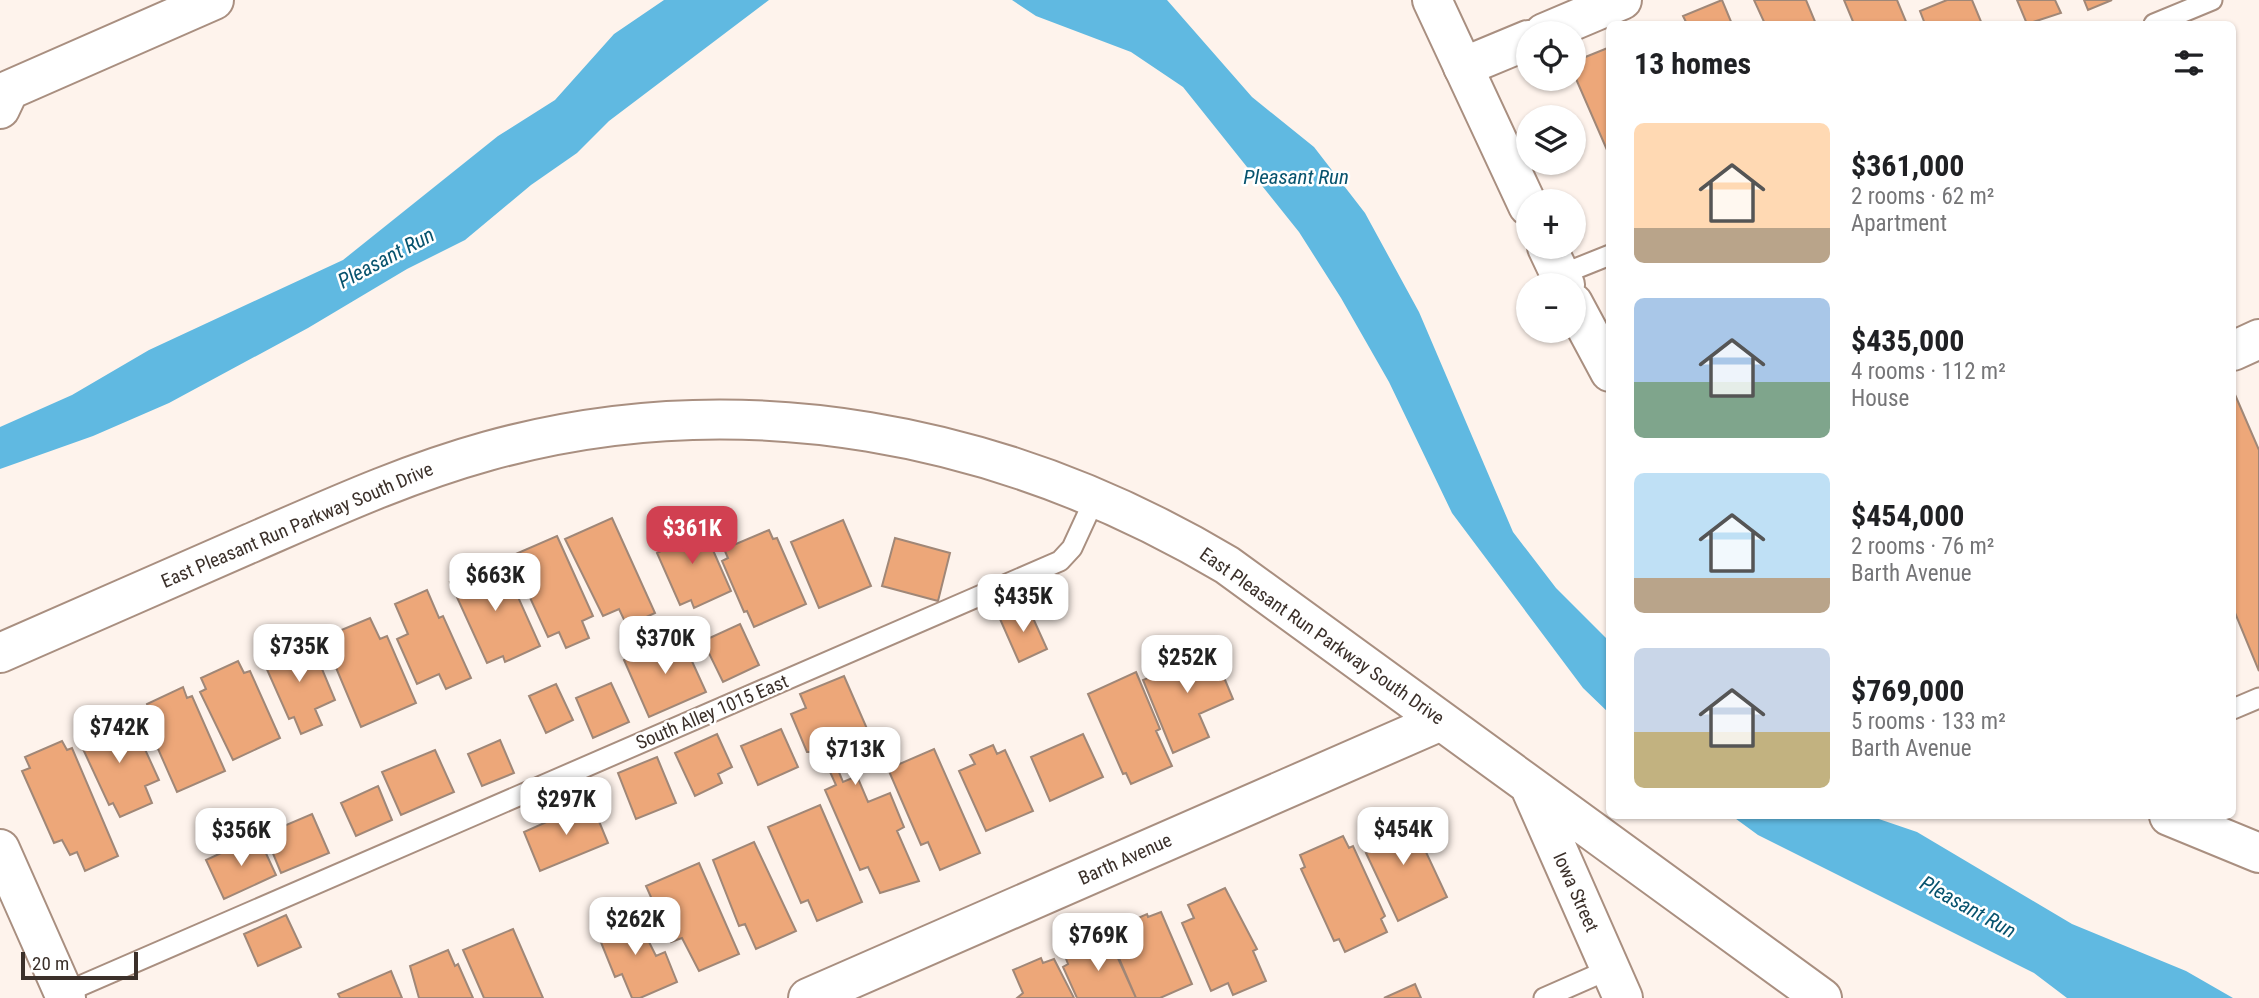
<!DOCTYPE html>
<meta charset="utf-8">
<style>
body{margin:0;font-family:"Roboto Condensed",sans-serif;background:#f2f2f2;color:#202124;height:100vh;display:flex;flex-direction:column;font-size:26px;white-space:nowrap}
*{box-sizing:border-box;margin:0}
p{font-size:23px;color:#757577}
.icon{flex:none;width:38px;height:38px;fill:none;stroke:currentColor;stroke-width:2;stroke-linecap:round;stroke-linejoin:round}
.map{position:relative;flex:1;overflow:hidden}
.sheet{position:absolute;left:1606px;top:21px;width:630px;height:798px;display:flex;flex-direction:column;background:#fff;border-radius:10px;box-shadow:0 2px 5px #0004}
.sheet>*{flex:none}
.fabs{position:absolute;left:1516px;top:21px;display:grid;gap:14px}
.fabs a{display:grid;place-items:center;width:70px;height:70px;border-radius:50%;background:#fff;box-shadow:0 2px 5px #0004;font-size:35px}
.scale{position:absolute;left:21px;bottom:18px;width:117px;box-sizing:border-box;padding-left:7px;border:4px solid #3b302a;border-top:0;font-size:19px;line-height:24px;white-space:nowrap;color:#3b302a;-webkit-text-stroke:5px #fff;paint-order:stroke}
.price{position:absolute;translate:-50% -60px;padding:0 16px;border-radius:14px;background:#fff;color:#222;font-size:23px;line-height:46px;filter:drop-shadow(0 2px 4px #0008)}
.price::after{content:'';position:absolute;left:50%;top:42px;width:21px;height:16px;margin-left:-10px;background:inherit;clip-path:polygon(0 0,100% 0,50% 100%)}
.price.current{background:#d14051;color:#fff}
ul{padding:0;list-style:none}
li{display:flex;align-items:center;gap:21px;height:175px;padding:0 28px}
li span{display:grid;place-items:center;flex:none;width:196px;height:140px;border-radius:10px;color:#555}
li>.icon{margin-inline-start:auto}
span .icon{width:84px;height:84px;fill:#fffc;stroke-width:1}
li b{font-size:30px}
h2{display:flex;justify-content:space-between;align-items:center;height:84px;padding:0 28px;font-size:30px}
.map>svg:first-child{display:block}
.water{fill:#60b9e1}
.building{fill:#eda779;stroke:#a08777;stroke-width:2}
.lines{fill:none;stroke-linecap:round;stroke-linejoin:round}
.lane-casing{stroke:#a98f80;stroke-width:23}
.street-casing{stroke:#a98f80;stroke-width:42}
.secondary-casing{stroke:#a98f80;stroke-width:42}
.lane{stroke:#fff;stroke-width:19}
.street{stroke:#fff;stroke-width:38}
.secondary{stroke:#fff;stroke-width:38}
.labels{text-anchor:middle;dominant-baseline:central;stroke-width:5;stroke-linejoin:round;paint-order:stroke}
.street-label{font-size:19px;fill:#3b302a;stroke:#fff}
.water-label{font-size:21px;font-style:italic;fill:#07536e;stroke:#fff}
</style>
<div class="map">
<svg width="2259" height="998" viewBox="0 0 2259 998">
<rect width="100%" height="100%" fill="#fef3ec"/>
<path class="water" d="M664 0H769L609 121 577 153 531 185 465 240 407 269 308 328 169 403 93 436 0 469V427L72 395 149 350 343 260 498 136 555 100 614 34Z
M1012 0H1167L1252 97 1314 147 1365 213 1419 312 1513 532 1556 588 1610 642V714L1583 688 1452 513 1389 382 1341 298 1299 232 1183 87 1131 52 1036 16Z
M1732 816H1870L1917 832 2072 924 2186 971 2233 998H2067L2034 973 1758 835Z"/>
<path class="building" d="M1722 0 1732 24H1687L1683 16Z
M1754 0H1806L1816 24H1765Z
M1844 0H1897L1907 24H1854Z
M1947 0H1972L1982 24H1925L1920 11Z
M2017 0H2055L2061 13 2027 24Z
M2084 0H2112L2088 10Z
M1610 47V148L1607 150 1573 72V62Z
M2233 390 2259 450V671L2233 608Z
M612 518 655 613 627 626 619 609 603 616 565 539Z
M843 520 871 586 819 608 791 542Z
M696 522 702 533 705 532 731 591 694 608 691 600 680 605 657 553 663 550 657 539Z
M769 530 773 539 777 538 806 604 754 627 747 611 744 612 722 561 728 558 724 549Z
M557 536 593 616 582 621 589 638 566 648 559 632 548 637 511 556Z
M895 538 950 553 938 601 882 586Z
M501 559 540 646 505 662 503 656 487 663 450 582Z
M427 590 439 618 443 616 471 678 446 689 439 674 417 684 397 639 408 634 395 604Z
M1028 607 1047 649 1019 662 1000 619Z
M370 618 380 639 387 636 416 703 361 727 334 663 340 660 331 640 341 635 339 631Z
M740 624 759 665 723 682 703 641Z
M680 635 706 692 649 717 624 660Z
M294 641 299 651 312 645 335 700 315 709 322 725 301 734 294 717 289 719 261 656Z
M1203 645 1213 651 1233 699 1199 714 1209 737 1173 753 1143 680 1163 672 1160 663Z
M238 661 244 673 250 671 280 738 233 760 200 692 206 689 201 678Z
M1136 672 1160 729 1156 731 1172 766 1131 784 1126 773 1123 774 1088 694Z
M844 676 868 731 829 748 843 782 857 776 868 802 890 793 904 827 897 831 919 881 880 893 868 867 860 870 825 790 836 785 821 752H807L791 714 806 708 800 694Z
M611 683 629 722 593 738 576 698Z
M556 684 573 720 546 733 529 696Z
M183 687 187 698 192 696 225 771 177 792 144 717 151 714 147 704Z
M113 717 120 729 133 723 159 780 145 786 152 803 120 817 113 803 109 805 76 734Z
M781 729 798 767 758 785 741 746Z
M717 734 732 767 718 774 722 783 695 796 675 753Z
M1083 734 1103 777 1050 801 1031 757Z
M500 740 514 773 482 786 468 754Z
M62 741 67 750 72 748 118 856 85 871 77 852 70 855 62 840 54 843 22 771 30 768 25 757Z
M993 745 997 754 1005 750 1033 811 986 831 959 771 975 764 970 755Z
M934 749 980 853 940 870 928 842 921 845 888 769Z
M435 750 454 792 401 815 382 772Z
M657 757 676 803 636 819 618 773Z
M378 786 392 820 356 836 341 803Z
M591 802 608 843 540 871 524 832Z
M820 805 862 902 817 921 808 900 801 903 768 827Z
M312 814 329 853 281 873 265 834Z
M1392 815 1398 828 1412 822 1447 897 1398 921 1366 853 1372 851 1362 829Z
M258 836 276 875 224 899 206 860Z
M1343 836 1349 848 1353 846 1385 916 1381 919 1387 932 1345 952 1339 939 1334 941 1301 869 1305 867 1300 855Z
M754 842 796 931 756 949 745 924 739 926 713 860Z
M699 863 739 954 699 971 682 938 671 942 646 886Z
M1225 888 1257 949 1253 951 1266 981 1233 995 1228 983 1211 991 1182 923 1194 918 1188 905Z
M632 908 656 956 665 952 677 982 640 998H632L622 974 615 977 598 935 614 928 609 918Z
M1161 912 1192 984 1160 998H1136L1115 949 1122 946 1115 928 1147 914 1148 917Z
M286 915 301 947 258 966 244 934Z
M513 929 543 998H484L463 950Z
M1105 939 1108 947 1112 945 1136 998H1077L1063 967 1068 964 1065 956Z
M448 950 455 966 458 964 473 998H419L410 966Z
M1041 958 1043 963 1054 959 1074 998H1017L1023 993 1013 970Z
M391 971 402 998H340L338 994Z
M1415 984 1421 998H1384Z"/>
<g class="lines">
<g class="lane-casing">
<path id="lane" d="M2154 24 2212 0
M1560 275 1610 255
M2233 709 2259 698
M64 993 1060 561 1072 548 1096 496
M1544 998 1610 969"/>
</g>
<g class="street-casing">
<path id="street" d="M1544 33 1622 0
M1463 67 1528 40
M2233 351 2259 339
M0 653C84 616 167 580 251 543 329 509 405 474 488 451 741 381 1004 432 1227 565L1822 998
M1530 787 1623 998
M0 849 66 998
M808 998 1441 721"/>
</g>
<g class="secondary-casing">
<path id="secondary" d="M1432 0 1528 206
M0 109 9 90 214 0
M1547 247 1565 285
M1573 303 1610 372
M2169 816 2259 853"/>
</g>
<use href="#lane" class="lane"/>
<use href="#street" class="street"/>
<use href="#secondary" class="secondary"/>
</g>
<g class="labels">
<g class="street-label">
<text transform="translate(297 525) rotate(-23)">East Pleasant Run Parkway South Drive</text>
<text transform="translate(1322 636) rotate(35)">East Pleasant Run Parkway South Drive</text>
<text transform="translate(712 712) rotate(-23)">South Alley 1015 East</text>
<text transform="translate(1125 859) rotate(-24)">Barth Avenue</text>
<text transform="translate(1576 892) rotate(66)">Iowa Street</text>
</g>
<g class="water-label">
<text x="1296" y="177">Pleasant Run</text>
<text transform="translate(386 258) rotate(-28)">Pleasant Run</text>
<text transform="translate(1968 907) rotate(29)">Pleasant Run</text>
</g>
</g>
</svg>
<div class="fabs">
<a><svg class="icon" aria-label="locate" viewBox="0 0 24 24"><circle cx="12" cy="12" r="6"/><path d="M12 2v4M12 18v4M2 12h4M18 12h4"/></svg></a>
<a><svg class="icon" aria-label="layers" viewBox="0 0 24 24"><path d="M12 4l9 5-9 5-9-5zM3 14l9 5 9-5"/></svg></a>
<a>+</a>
<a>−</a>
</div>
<div class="scale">20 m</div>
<b class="price current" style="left:692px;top:566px">$361K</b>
<b class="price" style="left:495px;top:613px">$663K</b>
<b class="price" style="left:1023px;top:634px">$435K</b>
<b class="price" style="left:665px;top:676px">$370K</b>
<b class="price" style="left:299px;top:684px">$735K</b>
<b class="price" style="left:1187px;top:695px">$252K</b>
<b class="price" style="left:119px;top:765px">$742K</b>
<b class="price" style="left:855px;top:787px">$713K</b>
<b class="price" style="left:566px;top:837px">$297K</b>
<b class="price" style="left:1403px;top:867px">$454K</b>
<b class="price" style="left:241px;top:868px">$356K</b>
<b class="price" style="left:635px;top:957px">$262K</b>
<b class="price" style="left:1098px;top:973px">$769K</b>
<section class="sheet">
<h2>13 homes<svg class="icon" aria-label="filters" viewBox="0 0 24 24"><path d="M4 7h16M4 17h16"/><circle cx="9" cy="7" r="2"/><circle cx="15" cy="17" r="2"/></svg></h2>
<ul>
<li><span style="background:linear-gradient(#ffd9b3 75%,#b9a48a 0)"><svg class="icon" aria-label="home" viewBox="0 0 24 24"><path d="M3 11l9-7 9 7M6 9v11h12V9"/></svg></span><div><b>$361,000</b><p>2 rooms · 62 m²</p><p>Apartment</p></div></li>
<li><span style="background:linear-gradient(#a9c7e8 60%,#7fa58c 0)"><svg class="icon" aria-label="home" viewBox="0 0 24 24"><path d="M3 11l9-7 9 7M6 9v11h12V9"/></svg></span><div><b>$435,000</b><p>4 rooms · 112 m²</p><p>House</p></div></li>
<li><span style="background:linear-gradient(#bfe0f5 75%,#b9a48a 0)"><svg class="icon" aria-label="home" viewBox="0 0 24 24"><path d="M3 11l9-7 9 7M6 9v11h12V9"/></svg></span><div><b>$454,000</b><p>2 rooms · 76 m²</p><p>Barth Avenue</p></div></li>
<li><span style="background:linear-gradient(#c9d6e8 60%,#c2b280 0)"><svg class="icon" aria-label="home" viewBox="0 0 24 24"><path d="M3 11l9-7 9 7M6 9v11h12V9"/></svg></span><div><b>$769,000</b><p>5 rooms · 133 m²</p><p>Barth Avenue</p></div></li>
</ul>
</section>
</div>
